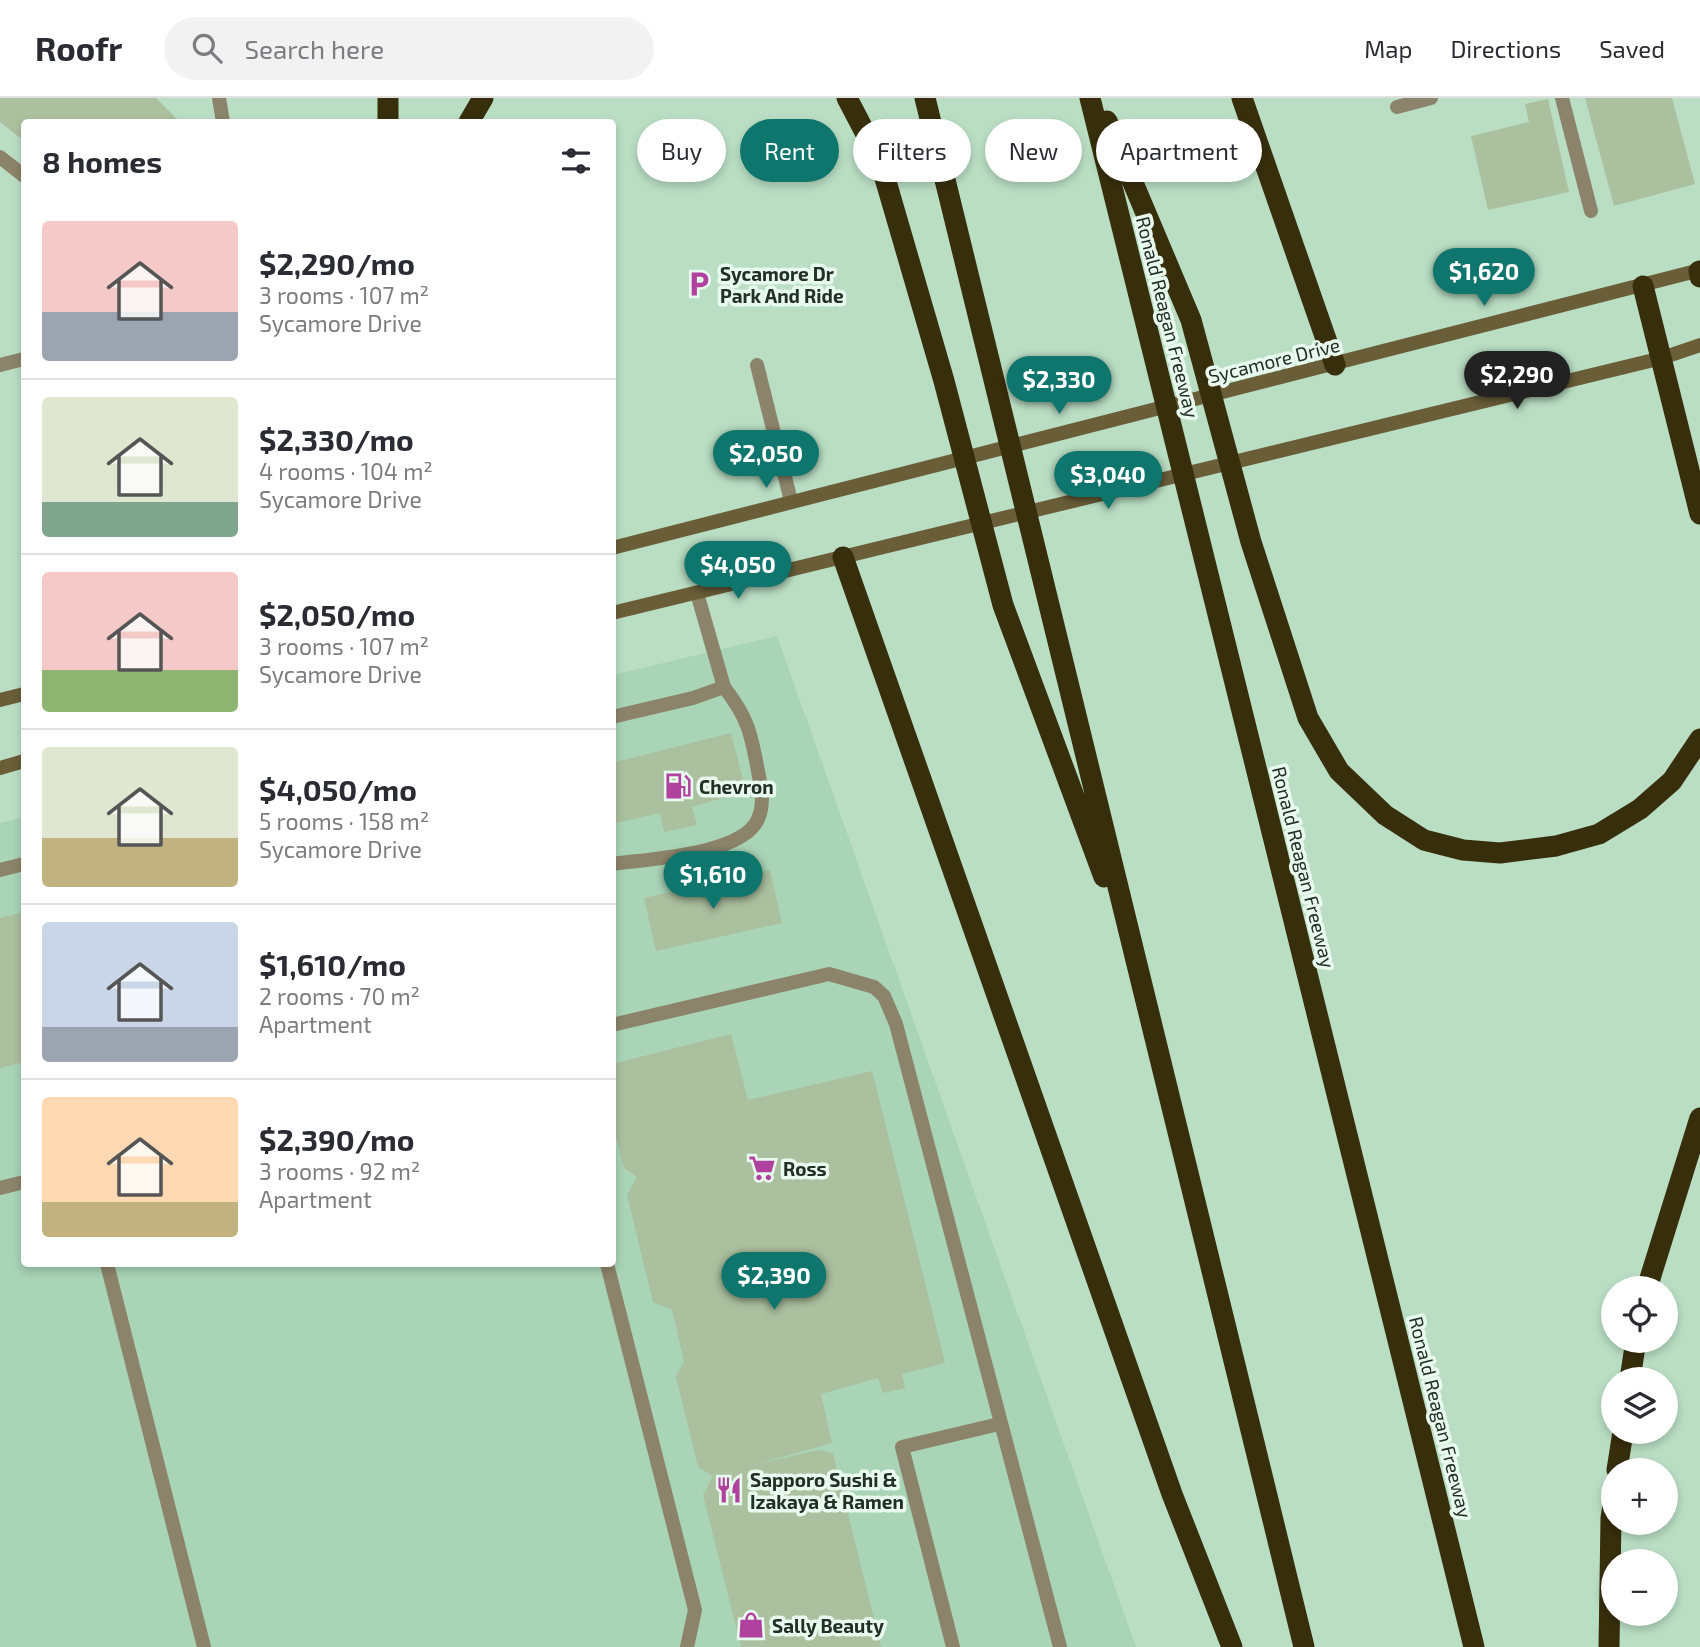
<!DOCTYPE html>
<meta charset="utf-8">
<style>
body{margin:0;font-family:"Exo 2",sans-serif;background:#f2f2f3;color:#2b2b33;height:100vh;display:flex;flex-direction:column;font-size:26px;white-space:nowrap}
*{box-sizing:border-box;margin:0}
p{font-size:23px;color:#7c7c81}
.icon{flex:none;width:38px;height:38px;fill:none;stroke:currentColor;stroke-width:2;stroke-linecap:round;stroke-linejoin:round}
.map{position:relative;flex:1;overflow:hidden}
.sheet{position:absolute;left:21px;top:21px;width:595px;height:1148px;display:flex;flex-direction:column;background:#fff;border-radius:7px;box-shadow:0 4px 10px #0003}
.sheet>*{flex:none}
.banner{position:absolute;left:637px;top:21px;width:665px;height:63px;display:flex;gap:14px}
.tools{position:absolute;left:1601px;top:1178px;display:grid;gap:14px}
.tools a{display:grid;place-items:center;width:77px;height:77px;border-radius:50%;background:#fff;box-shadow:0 4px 10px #0003;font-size:35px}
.price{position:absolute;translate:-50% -60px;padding:0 16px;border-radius:24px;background:#0f766e;color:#fff;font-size:23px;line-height:46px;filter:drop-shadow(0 2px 4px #0008)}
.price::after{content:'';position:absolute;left:50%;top:42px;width:21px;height:16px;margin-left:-10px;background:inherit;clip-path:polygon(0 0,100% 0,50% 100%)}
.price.selected{background:#222;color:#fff}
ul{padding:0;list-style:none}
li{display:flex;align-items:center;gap:21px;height:175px;padding:0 21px}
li+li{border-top:2px solid #e1e1e2}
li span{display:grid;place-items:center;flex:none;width:196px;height:140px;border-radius:7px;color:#555}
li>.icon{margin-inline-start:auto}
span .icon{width:84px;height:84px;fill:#fffc;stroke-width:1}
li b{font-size:30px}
h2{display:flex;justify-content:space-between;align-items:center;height:84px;padding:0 21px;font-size:30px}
.pill{padding:0 24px;border-radius:32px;background:#fff;box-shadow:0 4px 10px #0003;font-size:24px;line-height:63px}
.pill.selected{background:#0f766e;color:#fff}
header{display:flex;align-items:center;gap:42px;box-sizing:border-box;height:98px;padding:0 35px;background:#fff;border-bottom:2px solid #e1e1e2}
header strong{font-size:33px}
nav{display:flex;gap:38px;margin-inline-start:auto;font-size:24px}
.search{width:490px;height:63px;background:#f2f2f3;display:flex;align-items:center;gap:18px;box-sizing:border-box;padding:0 24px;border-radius:38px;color:#7c7c81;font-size:26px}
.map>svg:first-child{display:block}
.built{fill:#a9d4b6}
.building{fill:#abc09f}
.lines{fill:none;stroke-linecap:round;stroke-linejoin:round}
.service{stroke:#8c846a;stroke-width:14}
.minor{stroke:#8c846a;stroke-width:14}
.secondary{stroke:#6a5e38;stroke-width:14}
.motorway{stroke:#372e0c;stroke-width:21}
.labels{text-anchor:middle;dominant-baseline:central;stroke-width:7;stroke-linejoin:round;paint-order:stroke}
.poi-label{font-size:19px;font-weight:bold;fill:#212f25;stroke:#e8faed;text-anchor:start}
.street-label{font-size:19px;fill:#212f25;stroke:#e8faed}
</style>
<header>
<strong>Roofr</strong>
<div class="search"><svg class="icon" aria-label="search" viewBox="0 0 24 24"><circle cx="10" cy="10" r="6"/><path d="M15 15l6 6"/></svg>Search here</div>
<nav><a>Map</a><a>Directions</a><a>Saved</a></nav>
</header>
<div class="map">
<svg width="1700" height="1549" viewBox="0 0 1700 1549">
<rect width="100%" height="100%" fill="#badec4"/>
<path class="built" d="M777 538 1136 1549H0V725L24 719V1166H612L613 577Z"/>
<path class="building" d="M0 0H156L180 24H24V43L0 24Z
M1585 0H1672L1695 86 1614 108Z
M1548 1 1569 94 1488 112 1471 38 1529 24 1525 6Z
M731 635 746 693 692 709 697 727 664 734 660 715 612 726V665Z
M770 772 782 825 656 853 644 800Z
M24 814V964L0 970V820Z
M731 936 748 1002 872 973 945 1265 902 1276 905 1290 883 1295 878 1280 821 1296 832 1345 750 1368 818 1352 833 1355 881 1549H741L703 1397 713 1378 698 1369 676 1279 684 1263 672 1212 653 1204 627 1097 637 1079 624 1070 612 1023V966Z"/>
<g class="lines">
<path class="service" d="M219 0 223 24
M0 59 24 78
M0 267 24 261
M757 267 791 403
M612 619 693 600 724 589 697 495
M612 766C647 761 743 757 758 721 765 705 761 689 758 673 751 635 748 620 724 589
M0 772 24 766
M612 927 829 876 874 889 884 898 896 926 1060 1549
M0 1090 24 1084
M107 1166 204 1549
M607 1166 695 1512 687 1549
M953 1549 902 1349 999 1326"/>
<path class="minor" d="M1562 0 1591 113
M1397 9 1431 0"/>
<path class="secondary" d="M612 450 1700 172
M612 515 1662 260 1700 247
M0 602 24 596
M0 670 24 663"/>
<path class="motorway" d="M847 0 880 63 944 283 1003 507 1104 779
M925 0 1304 1549
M1090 0 1474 1549
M1242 0 1335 267
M1107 23 1191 222 1251 444 1308 620 1339 673 1385 717 1424 742 1463 752 1500 755 1556 748 1599 736 1640 711 1672 683 1700 641
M388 24V0
M469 24 483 0
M1699 173 1700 179
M1643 188 1700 416
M843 459 1172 1396 1232 1549
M1647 1190 1700 1020
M1630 1281 1636 1242
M1617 1372 1623 1334
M1609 1549 1611 1420 1614 1400"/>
</g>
<defs>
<g id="parking-bare" transform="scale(2.1)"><path d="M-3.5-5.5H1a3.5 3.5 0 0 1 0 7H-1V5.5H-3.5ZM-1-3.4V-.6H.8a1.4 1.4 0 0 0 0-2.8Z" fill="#b0419f" stroke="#e8faed" stroke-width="2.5" paint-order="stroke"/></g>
<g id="fuel-bare" transform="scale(2.1)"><path d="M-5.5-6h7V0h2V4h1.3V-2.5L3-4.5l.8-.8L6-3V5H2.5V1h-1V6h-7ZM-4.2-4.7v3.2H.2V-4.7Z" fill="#b0419f" stroke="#e8faed" stroke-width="2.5" paint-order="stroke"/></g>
<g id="supermarket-bare" transform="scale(2.1)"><path d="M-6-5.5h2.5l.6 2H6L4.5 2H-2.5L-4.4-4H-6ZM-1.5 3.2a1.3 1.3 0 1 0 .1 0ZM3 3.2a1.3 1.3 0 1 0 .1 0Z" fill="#b0419f" stroke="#e8faed" stroke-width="2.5" paint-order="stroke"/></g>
<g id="restaurant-bare" transform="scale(2.1)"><path d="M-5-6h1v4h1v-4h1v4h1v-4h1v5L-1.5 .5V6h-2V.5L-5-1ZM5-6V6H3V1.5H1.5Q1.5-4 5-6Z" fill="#b0419f" stroke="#e8faed" stroke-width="2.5" paint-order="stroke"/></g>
<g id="shop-bare" transform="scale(2.1)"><path d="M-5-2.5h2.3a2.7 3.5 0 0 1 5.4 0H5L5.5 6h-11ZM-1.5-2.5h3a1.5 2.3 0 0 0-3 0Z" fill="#b0419f" stroke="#e8faed" stroke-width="2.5" paint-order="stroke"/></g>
</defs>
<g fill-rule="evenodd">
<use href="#parking-bare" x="699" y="186"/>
<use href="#fuel-bare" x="678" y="688"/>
<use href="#supermarket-bare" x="762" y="1070"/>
<use href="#restaurant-bare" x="729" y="1392"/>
<use href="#shop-bare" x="751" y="1527"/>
</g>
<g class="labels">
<g class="poi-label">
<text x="720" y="175">Sycamore Dr<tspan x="720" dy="22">Park And Ride</tspan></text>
<text x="699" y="688">Chevron</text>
<text x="783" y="1070">Ross</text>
<text x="750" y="1381">Sapporo Sushi &amp;<tspan x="750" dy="22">Izakaya &amp; Ramen</tspan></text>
<text x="772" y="1527">Sally Beauty</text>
</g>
<g class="street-label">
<text transform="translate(1168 219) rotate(76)">Ronald Reagan Freeway</text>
<text transform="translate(1274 262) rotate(-14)">Sycamore Drive</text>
<text transform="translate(1304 769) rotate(76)">Ronald Reagan Freeway</text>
<text transform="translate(1441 1319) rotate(76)">Ronald Reagan Freeway</text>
</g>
</g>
</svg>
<div class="tools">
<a><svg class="icon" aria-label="locate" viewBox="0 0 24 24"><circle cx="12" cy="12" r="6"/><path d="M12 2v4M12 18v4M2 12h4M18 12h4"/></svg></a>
<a><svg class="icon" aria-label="layers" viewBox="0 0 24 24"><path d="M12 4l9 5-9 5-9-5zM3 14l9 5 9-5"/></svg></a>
<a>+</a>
<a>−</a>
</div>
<b class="price" style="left:1484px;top:210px">$1,620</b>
<b class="price selected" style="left:1517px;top:313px">$2,290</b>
<b class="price" style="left:1059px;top:318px">$2,330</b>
<b class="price" style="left:766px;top:392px">$2,050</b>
<b class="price" style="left:1108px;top:413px">$3,040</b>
<b class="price" style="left:738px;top:503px">$4,050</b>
<b class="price" style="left:713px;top:813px">$1,610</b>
<b class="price" style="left:774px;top:1214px">$2,390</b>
<div class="banner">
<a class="pill">Buy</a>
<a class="pill selected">Rent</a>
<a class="pill">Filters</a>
<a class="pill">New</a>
<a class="pill">Apartment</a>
</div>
<section class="sheet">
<h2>8 homes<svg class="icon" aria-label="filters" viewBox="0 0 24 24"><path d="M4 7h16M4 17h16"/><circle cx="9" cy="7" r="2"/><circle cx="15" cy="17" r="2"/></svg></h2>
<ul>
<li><span style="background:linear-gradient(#f6c9c9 65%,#9aa5b1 0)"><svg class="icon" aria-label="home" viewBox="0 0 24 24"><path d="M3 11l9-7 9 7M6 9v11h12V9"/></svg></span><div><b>$2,290/mo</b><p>3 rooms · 107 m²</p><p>Sycamore Drive</p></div></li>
<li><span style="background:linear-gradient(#dfe7d0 75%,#7fa58c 0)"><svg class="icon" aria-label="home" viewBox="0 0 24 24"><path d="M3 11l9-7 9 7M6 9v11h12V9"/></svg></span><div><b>$2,330/mo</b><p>4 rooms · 104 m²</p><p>Sycamore Drive</p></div></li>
<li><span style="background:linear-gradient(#f6c9c9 70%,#8fb573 0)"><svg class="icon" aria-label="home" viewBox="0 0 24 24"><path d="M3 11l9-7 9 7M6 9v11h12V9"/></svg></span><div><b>$2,050/mo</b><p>3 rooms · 107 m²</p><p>Sycamore Drive</p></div></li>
<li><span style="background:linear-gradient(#dfe7d0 65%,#c2b280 0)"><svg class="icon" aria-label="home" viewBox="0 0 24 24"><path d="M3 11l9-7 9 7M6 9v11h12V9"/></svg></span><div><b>$4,050/mo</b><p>5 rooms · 158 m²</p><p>Sycamore Drive</p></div></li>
<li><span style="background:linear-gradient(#c9d6e8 75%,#9aa5b1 0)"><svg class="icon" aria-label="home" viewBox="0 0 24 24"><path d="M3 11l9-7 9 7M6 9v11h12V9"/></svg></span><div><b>$1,610/mo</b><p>2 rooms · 70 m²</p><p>Apartment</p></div></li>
<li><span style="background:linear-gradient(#ffd9b3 75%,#c2b280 0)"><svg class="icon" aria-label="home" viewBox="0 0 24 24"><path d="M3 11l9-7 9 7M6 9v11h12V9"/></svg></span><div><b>$2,390/mo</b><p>3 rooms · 92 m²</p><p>Apartment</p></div></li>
</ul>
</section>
</div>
